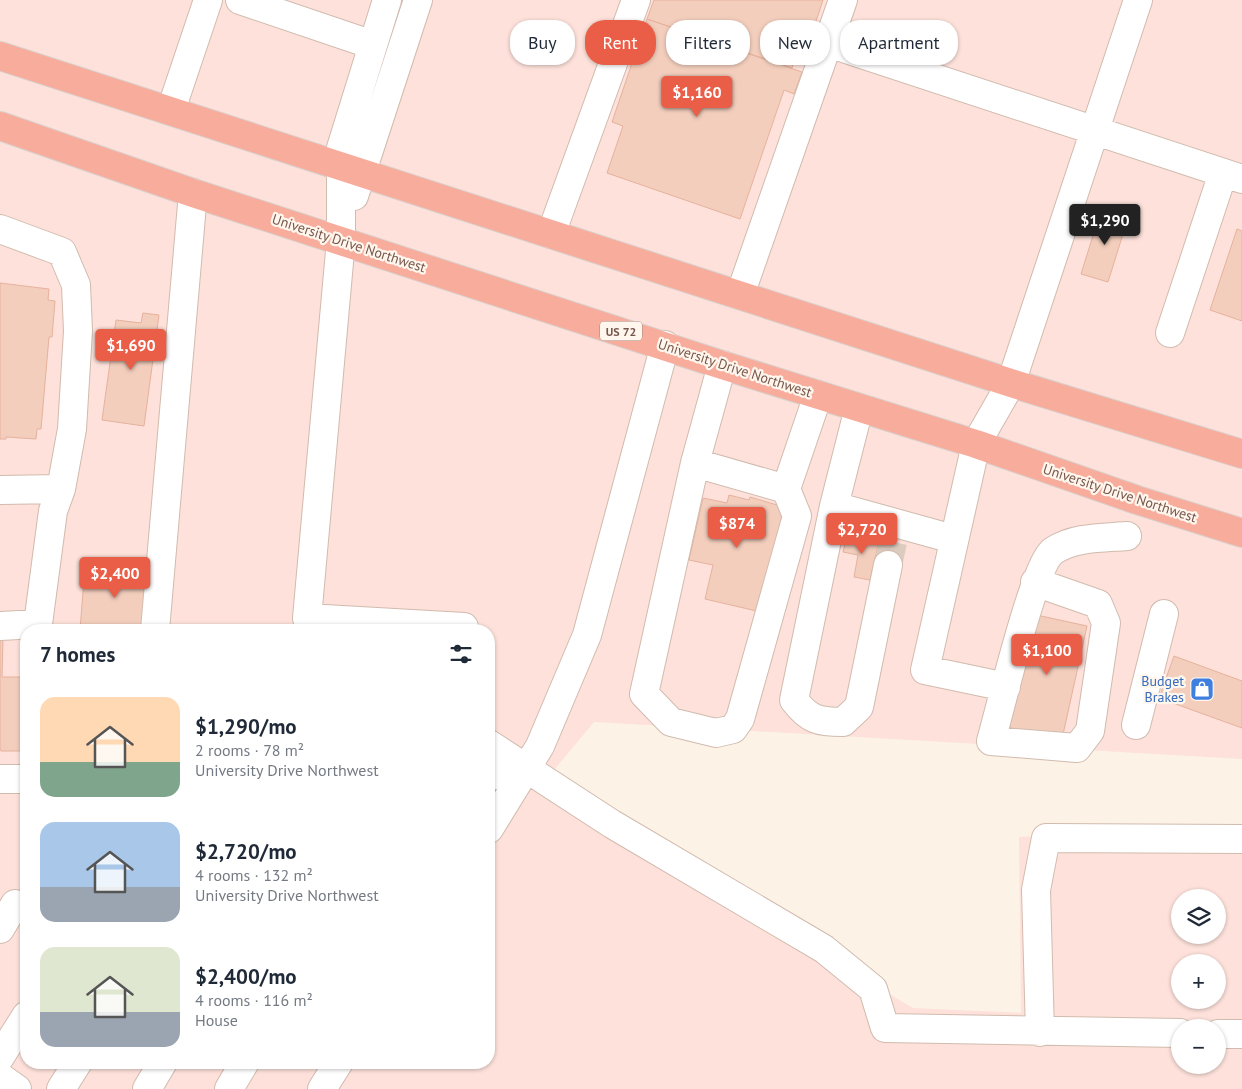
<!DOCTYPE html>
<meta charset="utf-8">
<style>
body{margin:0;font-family:"PT Sans",sans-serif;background:#f2f2f3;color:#1f2937;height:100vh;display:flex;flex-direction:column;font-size:19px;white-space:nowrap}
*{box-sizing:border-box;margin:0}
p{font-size:16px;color:#747a83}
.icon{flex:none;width:28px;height:28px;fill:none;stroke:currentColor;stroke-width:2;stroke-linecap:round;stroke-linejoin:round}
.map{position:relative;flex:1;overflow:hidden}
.details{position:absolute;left:20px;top:624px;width:475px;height:445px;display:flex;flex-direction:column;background:#fff;border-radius:20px;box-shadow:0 1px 4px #0004}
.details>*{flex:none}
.top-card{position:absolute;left:510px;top:20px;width:475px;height:45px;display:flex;gap:10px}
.buttons{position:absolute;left:1171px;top:889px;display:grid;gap:10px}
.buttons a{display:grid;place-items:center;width:55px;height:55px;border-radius:50%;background:#fff;box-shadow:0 1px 4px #0004;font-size:25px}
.price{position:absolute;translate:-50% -42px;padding:0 11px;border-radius:5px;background:#ea5e48;color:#fff;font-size:16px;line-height:32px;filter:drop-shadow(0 1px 2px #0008)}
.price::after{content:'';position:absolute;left:50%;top:30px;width:15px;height:11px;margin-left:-8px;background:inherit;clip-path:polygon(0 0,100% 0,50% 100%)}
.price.selected{background:#222;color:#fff}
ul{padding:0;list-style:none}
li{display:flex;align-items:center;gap:15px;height:125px;padding:0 20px}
li span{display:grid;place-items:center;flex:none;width:140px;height:100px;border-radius:15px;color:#555}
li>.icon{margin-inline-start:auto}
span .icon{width:60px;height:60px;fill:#fffc;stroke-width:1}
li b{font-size:21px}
h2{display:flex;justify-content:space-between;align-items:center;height:60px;padding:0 20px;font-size:21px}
.chip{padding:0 18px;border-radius:20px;background:#fff;box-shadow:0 1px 4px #0004;font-size:18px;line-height:45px}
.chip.selected{background:#ea5e48;color:#fff}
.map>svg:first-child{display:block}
.commercial{fill:#fde1da;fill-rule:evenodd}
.building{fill:#f3cebd;stroke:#e6b29d}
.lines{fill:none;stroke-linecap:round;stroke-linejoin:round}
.minor-tunnel{stroke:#dccbbf;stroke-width:28;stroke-dasharray:28 14;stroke-linecap:butt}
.minor-casing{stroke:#d1bbae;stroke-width:30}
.highway-casing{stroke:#d9d0cc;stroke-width:30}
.minor{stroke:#fff;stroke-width:28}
.highway{stroke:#f8ac9c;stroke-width:28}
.labels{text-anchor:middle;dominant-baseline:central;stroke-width:4.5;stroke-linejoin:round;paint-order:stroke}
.shield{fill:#fff6ed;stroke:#a0867b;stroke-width:1}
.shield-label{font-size:12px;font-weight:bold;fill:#77564a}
.street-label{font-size:14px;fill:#77564a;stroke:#fff6ed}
.shop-label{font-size:14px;fill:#366cbe;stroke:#fff6ed;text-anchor:end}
</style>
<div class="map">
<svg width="1242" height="1089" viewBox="0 0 1242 1089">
<rect width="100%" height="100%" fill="#fdf2e6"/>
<path class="commercial" d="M0 0H1242V759L594 722 539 788 913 1008 1021 1013 1019 837 1242 827V1089H0ZM26 630H489V1062H26ZM1180 898H1218V935H1180ZM1180 962H1218V1000H1180ZM1180 1028H1218V1065H1180Z"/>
<path class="building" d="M654 0H823L811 36 803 33 792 68 647 19Z
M647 19 802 72 794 94 784 90 740 219 607 173 623 126 612 122Z
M1101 210 1128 218 1108 282 1081 274Z
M1237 229 1242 231V321L1210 310Z
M0 283 49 289 48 300 55 301 52 337H49L41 429H37L36 439 6 437V439H0Z
M143 313 159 315 144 426 102 420 116 320 141 323Z
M729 495 749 500 750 497 784 507 761 612 705 599 713 565 689 560 703 498 727 503Z
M847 534 879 541 870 580 854 577 858 555 843 552Z
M85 566 152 571 146 630H80Z
M1032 614 1087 626 1062 739 1007 727Z
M0 639H3L2 677H26V751H1L0 749Z
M1174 656 1242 681V728L1159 698Z"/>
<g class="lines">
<path class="minor-tunnel" d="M888 565 893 542"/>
<g class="minor-casing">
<path id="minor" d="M240 0 373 45
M387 0 341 148V240L307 618 464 627V630
M828 43 1242 179
M171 110 208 0
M354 196 418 0
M0 229 62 252 76 285 78 331 72 429 61 489 53 511 38 624 0 626
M551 234 636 0
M740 295 843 0
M1170 333 1223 173
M722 365 695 463 644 694 671 722 716 733 733 729 740 719 797 516 786 489 818 395
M859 408 834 506 794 700C809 720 819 722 843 722L859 707 888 565
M695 463 786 489
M0 490 61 489
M834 506 953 539
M1035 582 1098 604 1106 623 1090 731 1077 748 991 741C1000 710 1034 565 1053 551 1074 537 1102 538 1127 536
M155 630 193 193
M1006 687 925 670 976 444 1011 383 1138 0
M1136 725 1164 614
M489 744 612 824 824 949 873 989 885 1028 1180 1033
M489 776 526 770
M0 779H26
M489 829 540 746 587 635 665 345
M0 929 15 904
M1040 1032 1036 890 1046 838 1242 839
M1218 1034H1242
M0 1057 26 1016
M0 1077 17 1089
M61 1089 78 1062
M147 1089 163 1062
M229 1089 245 1062
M322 1089 339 1062"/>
</g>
<g class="highway-casing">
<path id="highway" d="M0 56 1011 383 1242 454
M0 126 193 193 722 365 976 444 1137 500 1242 533"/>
</g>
<use href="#minor" class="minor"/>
<use href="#highway" class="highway"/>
</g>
<defs>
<g id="shop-square" transform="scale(1.25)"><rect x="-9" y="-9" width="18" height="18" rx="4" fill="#3f7fe0" stroke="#fff6ed"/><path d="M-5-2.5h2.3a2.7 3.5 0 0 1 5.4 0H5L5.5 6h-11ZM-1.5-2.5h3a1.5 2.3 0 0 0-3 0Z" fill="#fff"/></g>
</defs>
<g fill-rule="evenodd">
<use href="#shop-square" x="1202" y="689"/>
</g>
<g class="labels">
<rect class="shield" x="600" y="321.5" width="42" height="19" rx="4"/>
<g class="shield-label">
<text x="621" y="331">US 72</text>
</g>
<g class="street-label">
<text transform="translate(349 243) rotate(18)">University Drive Northwest</text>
<text transform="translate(735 368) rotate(18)">University Drive Northwest</text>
<text transform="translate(1120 493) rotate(18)">University Drive Northwest</text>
</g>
<g class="shop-label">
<text x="1184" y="681">Budget<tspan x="1184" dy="16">Brakes</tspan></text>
</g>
</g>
</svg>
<div class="buttons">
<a><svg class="icon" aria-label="layers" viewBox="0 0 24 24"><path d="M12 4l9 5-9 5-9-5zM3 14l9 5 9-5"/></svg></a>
<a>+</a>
<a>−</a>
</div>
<b class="price" style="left:697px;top:118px">$1,160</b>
<b class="price selected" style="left:1105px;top:246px">$1,290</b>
<b class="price" style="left:131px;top:371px">$1,690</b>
<b class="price" style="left:737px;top:549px">$874</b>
<b class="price" style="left:862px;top:555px">$2,720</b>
<b class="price" style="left:115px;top:599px">$2,400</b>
<b class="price" style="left:1047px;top:676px">$1,100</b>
<div class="top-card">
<a class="chip">Buy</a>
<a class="chip selected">Rent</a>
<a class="chip">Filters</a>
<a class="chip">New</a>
<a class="chip">Apartment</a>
</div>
<section class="details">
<h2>7 homes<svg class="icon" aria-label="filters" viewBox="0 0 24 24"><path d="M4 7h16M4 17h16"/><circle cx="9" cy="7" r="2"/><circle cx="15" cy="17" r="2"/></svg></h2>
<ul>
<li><span style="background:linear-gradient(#ffd9b3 65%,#7fa58c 0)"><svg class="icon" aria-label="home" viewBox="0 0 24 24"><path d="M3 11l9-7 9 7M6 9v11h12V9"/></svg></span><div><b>$1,290/mo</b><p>2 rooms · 78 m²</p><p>University Drive Northwest</p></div></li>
<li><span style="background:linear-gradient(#a9c7e8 65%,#9aa5b1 0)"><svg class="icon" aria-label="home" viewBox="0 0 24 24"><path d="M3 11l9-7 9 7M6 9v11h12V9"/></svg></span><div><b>$2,720/mo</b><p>4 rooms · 132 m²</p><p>University Drive Northwest</p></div></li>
<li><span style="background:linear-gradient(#dfe7d0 65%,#9aa5b1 0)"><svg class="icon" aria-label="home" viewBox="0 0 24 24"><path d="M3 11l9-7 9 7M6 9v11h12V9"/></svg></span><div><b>$2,400/mo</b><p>4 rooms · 116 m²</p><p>House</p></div></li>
</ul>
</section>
</div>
